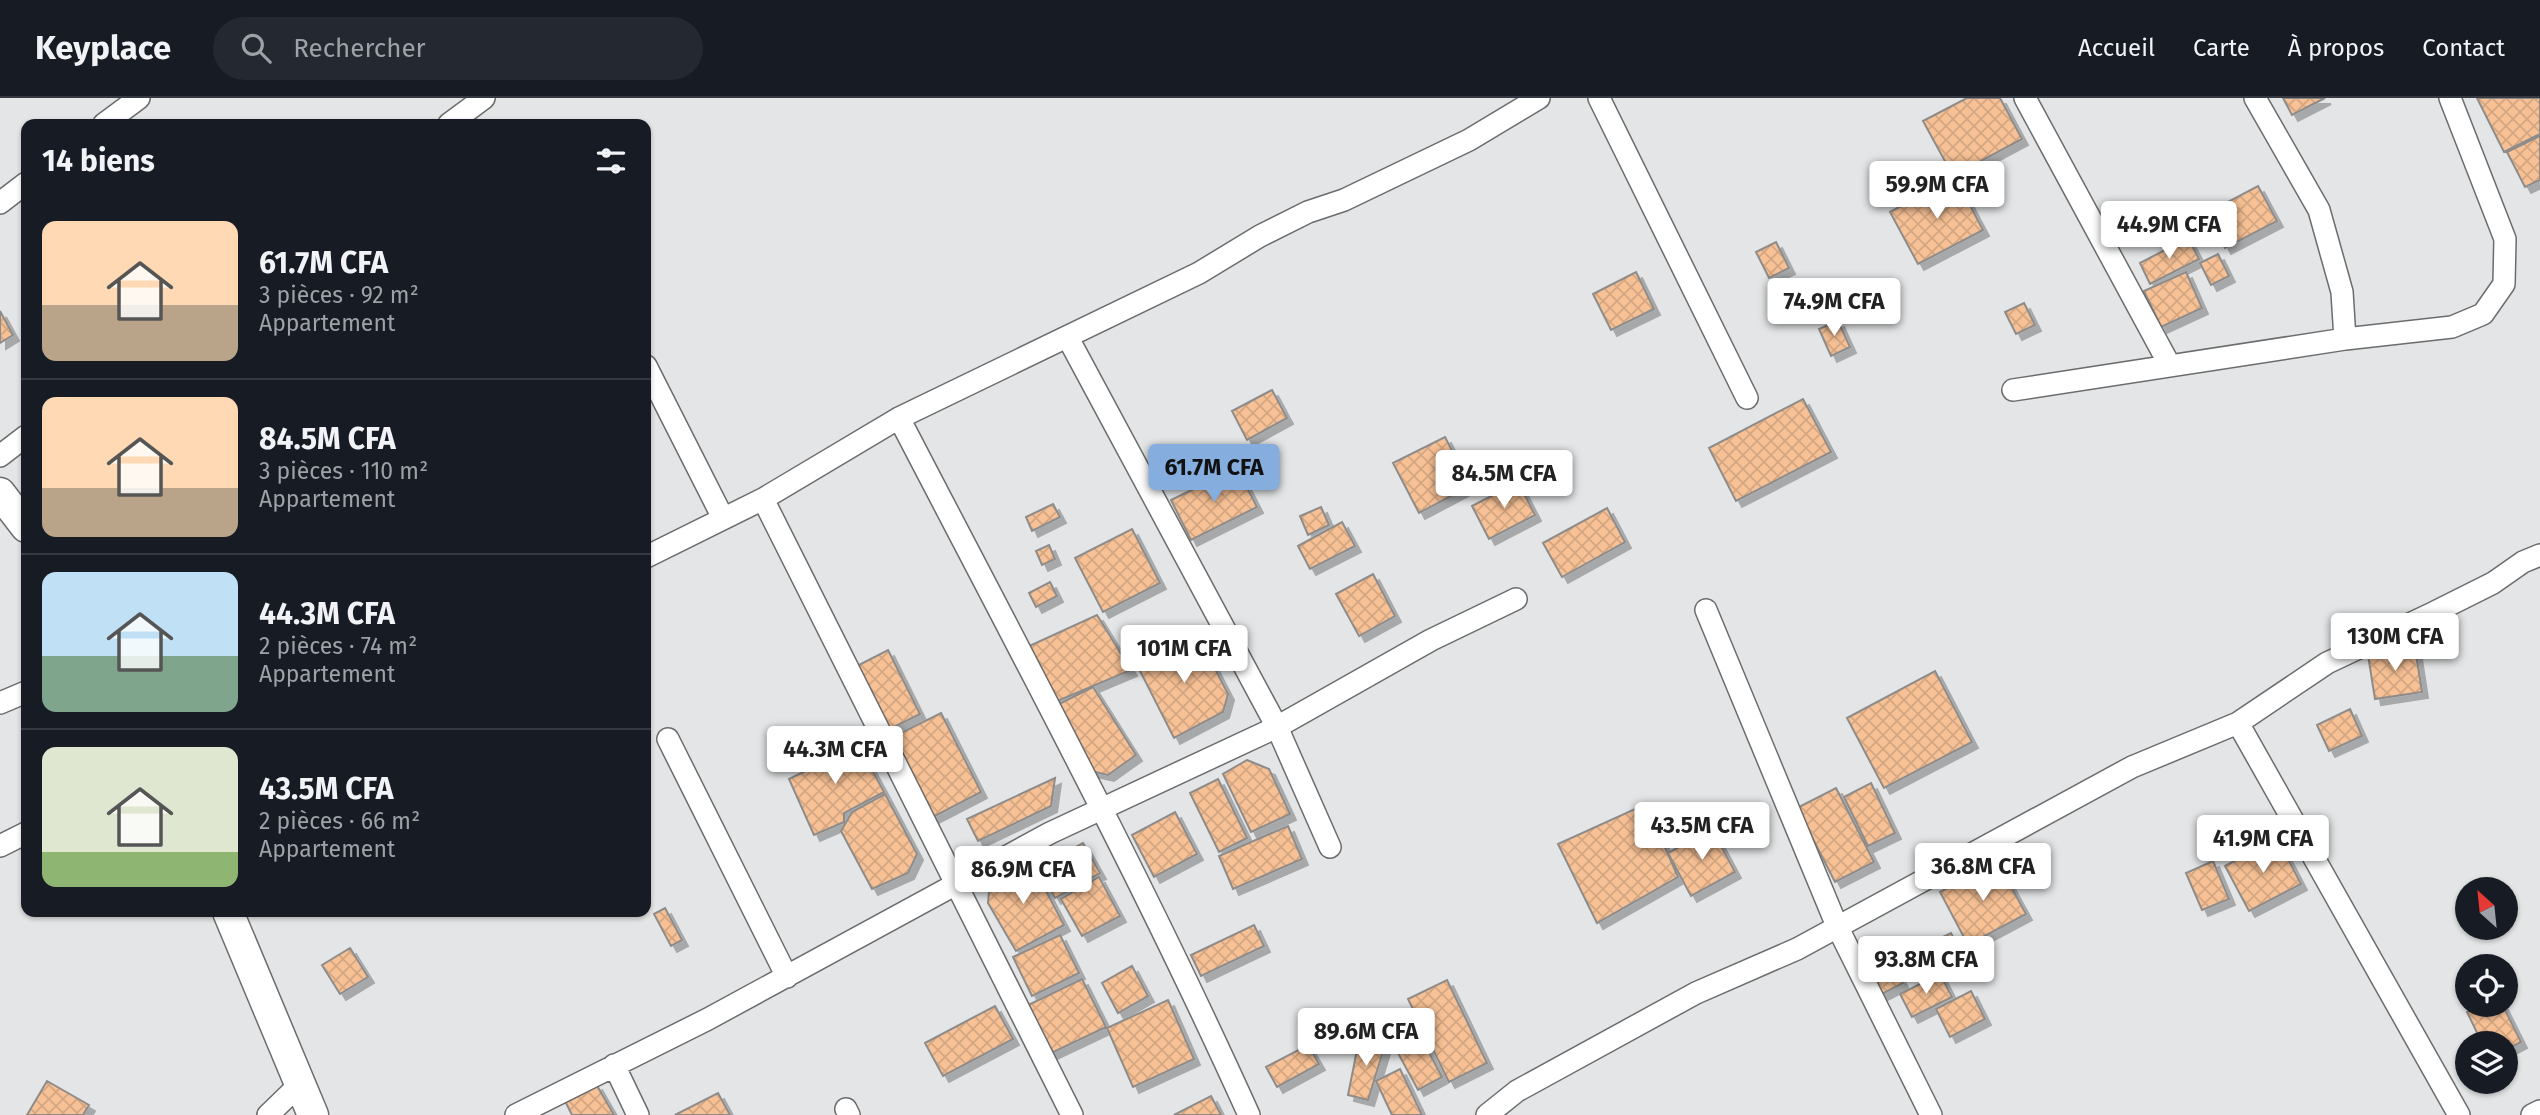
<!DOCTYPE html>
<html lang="fr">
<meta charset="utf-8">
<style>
body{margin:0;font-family:"Fira Sans",sans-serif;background:#242831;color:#f1f3f6;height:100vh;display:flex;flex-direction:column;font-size:26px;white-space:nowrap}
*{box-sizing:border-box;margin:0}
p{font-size:23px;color:#9ea1a6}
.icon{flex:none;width:38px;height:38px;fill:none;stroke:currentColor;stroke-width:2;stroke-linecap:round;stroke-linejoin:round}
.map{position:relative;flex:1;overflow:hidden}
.side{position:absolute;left:21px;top:21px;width:630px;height:798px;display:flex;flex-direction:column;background:#171b24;border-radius:14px;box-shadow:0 2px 5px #0004}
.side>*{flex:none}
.needle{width:46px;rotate:333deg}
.controls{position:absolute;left:2455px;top:779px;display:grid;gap:14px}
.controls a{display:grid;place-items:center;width:63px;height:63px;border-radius:50%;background:#171b24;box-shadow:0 2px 5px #0004;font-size:35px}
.price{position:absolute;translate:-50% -60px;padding:0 16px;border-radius:7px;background:#fff;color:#222;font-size:23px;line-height:46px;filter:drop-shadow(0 2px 4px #0008)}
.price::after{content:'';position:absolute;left:50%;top:42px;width:21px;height:16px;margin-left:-10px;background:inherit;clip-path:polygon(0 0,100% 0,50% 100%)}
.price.active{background:#85aedf;color:#111}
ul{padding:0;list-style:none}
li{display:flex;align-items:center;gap:21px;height:175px;padding:0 21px}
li+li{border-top:2px solid #363941}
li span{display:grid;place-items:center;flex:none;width:196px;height:140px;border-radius:14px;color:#555}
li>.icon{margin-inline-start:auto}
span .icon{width:84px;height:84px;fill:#fffc;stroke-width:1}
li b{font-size:30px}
h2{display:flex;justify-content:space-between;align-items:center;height:84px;padding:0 21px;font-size:30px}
header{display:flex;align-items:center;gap:42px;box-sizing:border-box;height:98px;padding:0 35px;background:#171b24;border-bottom:2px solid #363941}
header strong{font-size:33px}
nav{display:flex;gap:38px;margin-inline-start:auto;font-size:24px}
.search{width:490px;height:63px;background:#242831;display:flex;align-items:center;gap:18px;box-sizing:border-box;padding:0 24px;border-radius:38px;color:#9ea1a6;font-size:26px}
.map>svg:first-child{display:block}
.building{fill:url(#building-cross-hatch);stroke:#8e8c8b;stroke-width:2;filter:url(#shadow)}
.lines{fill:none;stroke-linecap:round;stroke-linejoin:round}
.minor-casing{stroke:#6b6c6d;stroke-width:24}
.secondary-casing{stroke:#6b6c6d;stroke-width:33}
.minor{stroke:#fff;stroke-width:21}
.secondary{stroke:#fff;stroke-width:30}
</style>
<header>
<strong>Keyplace</strong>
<div class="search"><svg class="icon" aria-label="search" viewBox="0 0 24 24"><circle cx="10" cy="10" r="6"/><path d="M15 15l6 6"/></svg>Rechercher</div>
<nav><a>Accueil</a><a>Carte</a><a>À propos</a><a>Contact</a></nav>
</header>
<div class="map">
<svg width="2540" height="1017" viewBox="0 0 2540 1017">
<defs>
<pattern id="building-cross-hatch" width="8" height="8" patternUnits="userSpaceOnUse" patternTransform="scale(1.75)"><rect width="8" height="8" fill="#f7c195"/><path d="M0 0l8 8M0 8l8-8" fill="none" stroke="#d4a681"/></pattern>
<filter id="shadow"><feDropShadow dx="6" dy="6" stdDeviation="0" flood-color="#0004"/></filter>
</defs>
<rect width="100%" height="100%" fill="#e3e5e6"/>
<path class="building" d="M1967 0H2000L2022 41 1953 78 1923 23Z
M2283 0H2325L2292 17Z
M2477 0H2540V36L2504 54Z
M2540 38V82L2525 89 2507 54Z
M1955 79 1983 132 1918 166 1890 114Z
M2258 88 2277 123 2225 150 2207 115Z
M2188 140 2199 161 2150 186 2140 165Z
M1776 144 1789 170 1769 180 1756 154Z
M2218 156 2229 178 2211 187 2200 165Z
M1636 174 1654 211 1611 232 1593 196Z
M2186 174 2202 210 2161 229 2144 193Z
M2024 205 2035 227 2016 236 2005 214Z
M0 213 13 237 0 245Z
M1838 223 1850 249 1831 258 1819 231Z
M1272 292 1287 320 1247 342 1232 313Z
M1803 301 1831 354 1736 403 1709 350Z
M1445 339 1470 388 1419 415 1393 365Z
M1237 370 1257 409 1191 442 1171 402Z
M1518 384 1535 417 1489 441 1472 408Z
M1053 406 1060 419 1032 433 1026 419Z
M1321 409 1329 427 1308 437 1300 418Z
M1607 410 1625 444 1562 479 1543 445Z
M1342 424 1355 448 1310 471 1298 448Z
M1132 431 1160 485 1103 514 1075 460Z
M1049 447 1055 461 1042 467 1036 453Z
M1373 476 1395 518 1359 538 1336 496Z
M1050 484 1057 498 1036 509 1029 495Z
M1097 517 1131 572 1055 604 1025 550Z
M1196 534 1228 596 1223 614 1174 640 1136 565Z
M2415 549 2422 594 2375 601 2368 557Z
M888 552 920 616 888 632 857 568Z
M1935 573 1972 644 1884 690 1847 620Z
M1093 589 1136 657 1108 677 1091 673 1053 609Z
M2350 611 2362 638 2329 653 2317 627Z
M941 615 981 694 933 719 893 639Z
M854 639 884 694 844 715V724L814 737 789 681 818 667 816 659Z
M1247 662 1269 671 1290 716 1251 734 1223 676Z
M1055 680 1051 708 978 743 967 721Z
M1218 681 1247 740 1219 754 1190 695Z
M1871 685 1895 735 1868 748 1844 699Z
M1836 690 1874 764 1835 784 1797 710Z
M885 696 917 756 908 775 872 791 841 733 852 714Z
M1646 706 1678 779 1597 825 1558 746Z
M1175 714 1197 756 1154 779 1132 737Z
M1288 728 1302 761 1233 791 1219 758Z
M1712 731 1735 774 1691 798 1668 755Z
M2277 740 2301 786 2249 813 2225 768Z
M1083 745 1100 775 1055 800 1038 769Z
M1029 761 1064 827 1016 853 988 805 990 782Z
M1997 763 2026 816 1968 847 1940 794Z
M2213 763 2229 801 2202 812 2186 775Z
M1099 779 1120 818 1082 838 1061 801Z
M665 810 682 842 671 848 654 816Z
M1254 827 1264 848 1201 878 1191 857Z
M1951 835 1965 863 1927 881 1913 853Z
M1060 837 1079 875 1032 898 1013 859Z
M350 850 368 879 340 896 322 867Z
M1893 867 1903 885 1880 897 1870 880Z
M1132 868 1148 898 1118 915 1102 885Z
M1940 876 1952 899 1912 919 1900 896Z
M1082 881 1106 929 1045 958 1022 910Z
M1447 882 1487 965 1449 984 1408 901Z
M1971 893 1985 921 1950 939 1936 911Z
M1168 902 1194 961 1133 989 1107 930Z
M2482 906H2502L2521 944 2506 952V945H2482L2467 914Z
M995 908 1013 941 943 978 925 945Z
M1417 932 1442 979 1418 992 1392 944Z
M1388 937 1368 1002 1348 997 1358 947Z
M1308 947 1319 966 1277 989 1266 969Z
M1400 971 1422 1017H1392L1376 983Z
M47 983 89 1007 83 1017H27Z
M596 986 614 1017H572L565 1003Z
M718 995 730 1017H675Z
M1211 998 1221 1017H1174Z"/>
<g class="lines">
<g class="minor-casing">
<path id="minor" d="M1599 0 1747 300
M2025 0 2169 266
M2255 0 2319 112 2342 194 2345 241
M104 26 139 0
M449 26 484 0
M0 105 26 85
M1068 240 1277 629 1330 749
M646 268 723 420
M2013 292 2345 241 2452 229 2483 216 2504 186 2505 141 2450 0
M899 320C1019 551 1142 780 1249 1017
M0 358 26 338
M763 401 1072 1017
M646 459 763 401 899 320 1199 175 1260 138 1308 114 1344 102 1469 42 1539 0
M1706 512 1837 828 1931 1017
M0 605 26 594
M2238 625 2459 1017
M668 641 787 879
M0 748 26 735
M614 967 638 1017
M846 1011 849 1017
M268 1017 299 987
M516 1017 708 921 1050 735 1277 629 1431 542 1516 501
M1487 1017 1517 993 1696 895 1797 851 2132 669 2238 625 2327 565 2435 514 2493 485 2523 464 2540 457
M2532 1017 2540 1013"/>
</g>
<g class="secondary-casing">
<path id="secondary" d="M0 395 26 429
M228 814 313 1017"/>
</g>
<use href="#minor" class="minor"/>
<use href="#secondary" class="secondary"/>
</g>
</svg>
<div class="controls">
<a><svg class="needle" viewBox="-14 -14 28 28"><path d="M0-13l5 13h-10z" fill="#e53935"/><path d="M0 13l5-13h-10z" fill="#9ea1a6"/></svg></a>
<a><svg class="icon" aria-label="locate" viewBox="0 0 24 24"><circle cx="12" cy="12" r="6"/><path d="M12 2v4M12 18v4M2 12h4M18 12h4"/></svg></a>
<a><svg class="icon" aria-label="layers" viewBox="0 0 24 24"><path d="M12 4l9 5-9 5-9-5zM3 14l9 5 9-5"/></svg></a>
</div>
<b class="price" style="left:1937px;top:123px">59.9M CFA</b>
<b class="price" style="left:2169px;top:163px">44.9M CFA</b>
<b class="price" style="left:1834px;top:240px">74.9M CFA</b>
<b class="price active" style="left:1214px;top:406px">61.7M CFA</b>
<b class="price" style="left:1504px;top:412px">84.5M CFA</b>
<b class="price" style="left:2395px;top:575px">130M CFA</b>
<b class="price" style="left:1184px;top:587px">101M CFA</b>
<b class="price" style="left:835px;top:688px">44.3M CFA</b>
<b class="price" style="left:1702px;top:764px">43.5M CFA</b>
<b class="price" style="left:2263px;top:777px">41.9M CFA</b>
<b class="price" style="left:1983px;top:805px">36.8M CFA</b>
<b class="price" style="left:1023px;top:808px">86.9M CFA</b>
<b class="price" style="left:1926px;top:898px">93.8M CFA</b>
<b class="price" style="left:1366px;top:970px">89.6M CFA</b>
<section class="side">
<h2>14 biens<svg class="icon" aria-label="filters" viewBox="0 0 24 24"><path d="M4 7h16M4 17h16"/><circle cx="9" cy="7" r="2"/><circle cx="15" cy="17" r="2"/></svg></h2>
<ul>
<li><span style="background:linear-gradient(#ffd9b3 60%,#b9a48a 0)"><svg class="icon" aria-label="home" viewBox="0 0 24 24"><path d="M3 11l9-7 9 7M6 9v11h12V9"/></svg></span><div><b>61.7M CFA</b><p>3 pièces · 92 m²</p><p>Appartement</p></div></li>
<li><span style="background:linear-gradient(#ffd9b3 65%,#b9a48a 0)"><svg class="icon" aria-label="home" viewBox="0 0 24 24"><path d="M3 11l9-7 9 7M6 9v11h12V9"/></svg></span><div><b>84.5M CFA</b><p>3 pièces · 110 m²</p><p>Appartement</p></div></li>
<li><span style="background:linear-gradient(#bfe0f5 60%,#7fa58c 0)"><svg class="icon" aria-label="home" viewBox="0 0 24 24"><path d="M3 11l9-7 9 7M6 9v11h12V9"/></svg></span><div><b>44.3M CFA</b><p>2 pièces · 74 m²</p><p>Appartement</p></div></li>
<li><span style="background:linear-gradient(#dfe7d0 75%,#8fb573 0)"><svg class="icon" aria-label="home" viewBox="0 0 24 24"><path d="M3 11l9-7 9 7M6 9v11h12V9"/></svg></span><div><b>43.5M CFA</b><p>2 pièces · 66 m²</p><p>Appartement</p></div></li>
</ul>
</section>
</div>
